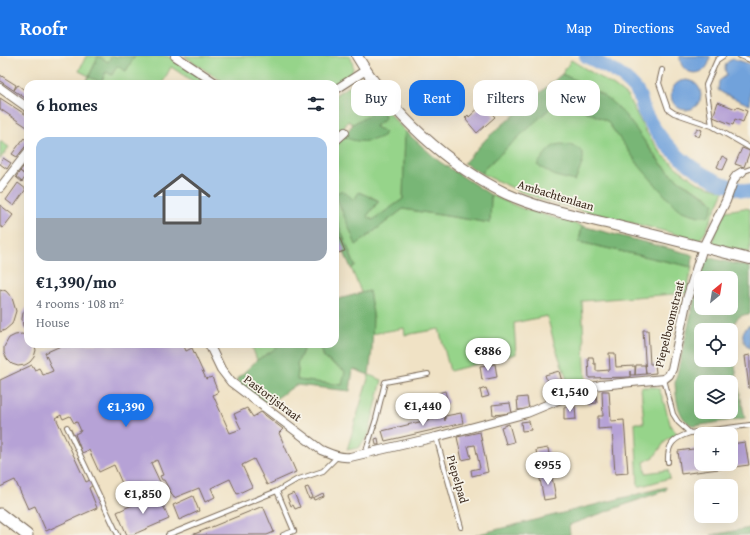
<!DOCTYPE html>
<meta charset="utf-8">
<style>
body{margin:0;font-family:"Gentium Book Plus",serif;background:#f2f2f3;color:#1f2937;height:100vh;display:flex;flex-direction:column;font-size:15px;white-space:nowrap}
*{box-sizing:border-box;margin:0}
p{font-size:13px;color:#747a83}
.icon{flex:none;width:22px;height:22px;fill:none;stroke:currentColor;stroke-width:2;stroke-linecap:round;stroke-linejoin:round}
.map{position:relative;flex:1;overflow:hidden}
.details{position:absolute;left:24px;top:24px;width:315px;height:268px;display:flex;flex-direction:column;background:#fff;border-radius:12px;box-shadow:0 4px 16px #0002}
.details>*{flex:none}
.hud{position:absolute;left:351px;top:24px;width:339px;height:36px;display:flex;gap:8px}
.needle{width:26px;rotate:30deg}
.fabs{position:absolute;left:694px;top:215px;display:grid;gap:8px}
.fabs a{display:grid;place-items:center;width:44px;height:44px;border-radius:8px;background:#fff;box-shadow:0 4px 16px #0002;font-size:20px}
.price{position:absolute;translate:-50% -34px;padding:0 9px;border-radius:14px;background:#fff;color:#222;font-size:13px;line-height:26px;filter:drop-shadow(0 1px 2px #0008)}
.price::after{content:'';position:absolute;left:50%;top:24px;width:12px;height:9px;margin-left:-6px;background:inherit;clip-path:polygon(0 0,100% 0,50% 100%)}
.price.on{background:#1a73e8;color:#fff}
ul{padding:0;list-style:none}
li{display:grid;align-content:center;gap:8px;height:212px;padding:0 12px}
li+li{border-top:1px solid #e0e1e3}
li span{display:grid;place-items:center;height:124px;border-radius:12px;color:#555}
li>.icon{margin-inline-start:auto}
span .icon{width:72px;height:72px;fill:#fffc;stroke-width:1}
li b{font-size:17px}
h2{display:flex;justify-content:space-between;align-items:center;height:48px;padding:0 12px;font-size:17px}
.chip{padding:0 14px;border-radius:12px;background:#fff;box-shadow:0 4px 16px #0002;font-size:14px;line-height:36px}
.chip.on{background:#1a73e8;color:#fff}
header{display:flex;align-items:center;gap:24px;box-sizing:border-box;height:56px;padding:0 20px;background:#1a73e8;color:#fff}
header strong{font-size:19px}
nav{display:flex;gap:22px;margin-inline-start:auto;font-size:14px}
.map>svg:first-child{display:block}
.green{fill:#96d48a;stroke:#687f54}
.forest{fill:#78b676;stroke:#5a704a;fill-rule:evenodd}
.water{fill:#71a2db;stroke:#56667c}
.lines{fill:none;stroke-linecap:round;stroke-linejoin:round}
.river{stroke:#71a2db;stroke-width:14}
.building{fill:#b6a2d6}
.service-casing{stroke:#7a6a58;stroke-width:6}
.minor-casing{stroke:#7a6a58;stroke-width:10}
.tertiary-casing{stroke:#7a6a58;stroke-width:12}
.secondary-casing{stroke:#7a6a58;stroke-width:13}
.service{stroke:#fff;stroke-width:4}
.minor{stroke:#fff;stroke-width:8}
.tertiary{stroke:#fff;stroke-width:10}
.secondary{stroke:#fff;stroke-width:11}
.labels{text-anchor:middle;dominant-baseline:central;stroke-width:3.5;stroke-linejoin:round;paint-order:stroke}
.street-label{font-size:12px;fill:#3b2a1e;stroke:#f7f3e8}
</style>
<header>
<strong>Roofr</strong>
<nav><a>Map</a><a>Directions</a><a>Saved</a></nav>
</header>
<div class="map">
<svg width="750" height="479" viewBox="0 0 750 479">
<rect width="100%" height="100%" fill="#f7f3e8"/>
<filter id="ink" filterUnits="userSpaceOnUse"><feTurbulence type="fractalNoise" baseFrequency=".025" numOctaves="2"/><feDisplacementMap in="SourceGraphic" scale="8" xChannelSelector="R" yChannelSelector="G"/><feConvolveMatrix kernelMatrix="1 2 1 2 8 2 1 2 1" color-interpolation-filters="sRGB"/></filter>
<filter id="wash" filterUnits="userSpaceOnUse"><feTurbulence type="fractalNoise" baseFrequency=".012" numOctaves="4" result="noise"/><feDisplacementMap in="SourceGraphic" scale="16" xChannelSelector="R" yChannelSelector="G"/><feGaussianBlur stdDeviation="0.9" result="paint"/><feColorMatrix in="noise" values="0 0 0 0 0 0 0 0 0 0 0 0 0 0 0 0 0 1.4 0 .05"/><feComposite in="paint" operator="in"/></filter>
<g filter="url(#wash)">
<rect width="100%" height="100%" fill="#f0e2c5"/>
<path class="green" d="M86 0H112L108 6 98 1 89 20 101 26 106 16 117 10 126 15 135 0H168L210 28H197L171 11 162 28H90L86 26 89 20 79 15Z
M184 0H350C358 17 349 21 335 29L226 28Z
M571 4 614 30 627 40 647 77 662 98 677 112 698 127 724 135 705 177 699 184 546 145 522 136 482 118 484 113 559 43 607 65 641 112 714 148 708 141 676 123 661 107 623 57 588 31 562 18Z
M362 25 367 29 383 51 405 75 403 143 373 164 367 160 379 145 370 140 356 189 403 153 490 167 491 139 521 152 582 170 579 186 692 211 687 237 582 245 586 330 571 335 555 290 547 260 514 267 516 298 450 315 439 273 405 279 404 272 372 278 373 258 369 236 362 238 351 212 355 210 335 160V90L344 81 382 74 375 72 377 68 383 65 379 53 353 68 348 65 343 73 335 81V39L356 26Z
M0 85 9 91 0 103Z
M744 152 750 153V197L716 188 713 186 714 179 726 155Z
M251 288H284L257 304Z
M302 288H321V291L324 302 346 315 342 329 297 324 298 314 297 308 304 292Z
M369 319 382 324 368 380 358 392 347 394Z
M641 331H656L659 333 663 343 671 371 678 378 667 383 654 401 644 406 646 417 668 414 670 422 638 431 635 367H644Z"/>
<path class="forest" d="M98 0 108 6 112 0H135L126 15 117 10 112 19 106 16 101 26 89 21Z
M562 18C584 28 608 39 624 58 642 78 654 105 676 122 688 132 703 136 714 148L711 157 708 160H699L682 155 670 145 641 112 607 65 560 43 484 113 482 118 464 107 487 82Z
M379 53 383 55 385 61 383 65 377 68 375 71 385 76 383 80C369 87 358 87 344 81L353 68Z
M405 75 440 106 491 139 490 167 403 153 356 189 335 138 342 134 354 144 359 136 379 145 367 160 373 164 403 143Z
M561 88C592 91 584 104 575 125L555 120 537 109C544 100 549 89 561 88Z
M335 160 355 210 351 212 335 176Z
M582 170 690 198 693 200 692 211 579 186Z
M710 202 750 211V258C745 258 739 260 736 264 726 279 741 342 745 362L695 370C678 366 676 342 675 327L703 207 705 203ZM701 222H731V252H701ZM701 274H731V304H701ZM701 326H731V356H701Z
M369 235 373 258 372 294 369 319 353 313 350 335 296 329 268 348 248 335 236 324 257 304 280 290 284 288H302L304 292 297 308 298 314 297 324 342 329 345 315 324 302 321 291V288H335V244Z
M666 431V434L569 469 570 479H475Z
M750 472V479H711Z"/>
<path class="water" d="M680 0H710C710 23 679 22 680 0Z
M734 3 750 8V49L726 39 718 34 719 25 727 19C723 11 725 5 734 3Z
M671 39a15 15 0 1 1 30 0a15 15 0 1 1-30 0Z
M750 269V293C742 286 739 275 750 269Z"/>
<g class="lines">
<path class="river" d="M586 0C605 10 626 19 638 37 641 42 642 49 644 55 666 98 703 125 750 136"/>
</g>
<g id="blocks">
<path class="building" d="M0 19 16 29 14 34 18 29 28 37V44L0 25Z
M0 42 28 60V69L27 71 0 53Z
M718 46 736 53 737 51 747 55 743 66 735 63 733 69 713 61Z
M483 48 495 61 477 77 466 64 467 63 465 62 468 59 469 61Z
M697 72 702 74 699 81 694 79Z
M28 80V87L17 101 12 98 24 82 26 84Z
M742 92 750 95 744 111 735 108Z
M722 100 728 103 723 114 717 111Z
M3 102 11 107 7 113 0 108Z
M23 111 28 114 24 118 20 115Z
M20 115 26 120 22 126 16 121Z
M18 127 26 133 14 150 6 144Z
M0 149 13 159 3 172 0 170Z
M338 178 345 195 338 197 335 189 336 188 335 179Z
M0 233 6 235 12 242 16 255 12 268 5 274 0 276Z
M28 250V276L23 270 22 263 23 257Z
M643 274H648L650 308H655L656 317 646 318 635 319 636 309H645L646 318Z
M22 278 28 280V288H34L36 294 34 301 30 306 25 309 18 310 12 308 7 303 4 297V291L9 282 15 279Z
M65 288H183L186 295 192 292 206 323 212 321 218 336 213 339 230 377 241 373 234 358 247 352 253 361 261 356 283 373 279 377 296 416 267 429 254 403 242 409 252 431 237 438 230 423 211 432 215 441 205 446 199 432 174 442 164 424H162L160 420 163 419 157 404 151 407 160 426 128 441 114 409 99 416 89 394 82 397 75 378 81 375 77 366 74 367 70 360 63 363 61 359 56 362 86 426 90 424 93 429 89 432 97 452 46 475 35 450 28 453 15 424 0 431V324L32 309 35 314 39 312 43 319 53 315 45 297Z
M609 297H615L616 311 635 310V319H630V315V321L589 322 588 301H593L594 308H596V315L610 314Z
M750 299V332H749L745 300Z
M495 308 497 321 482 324 480 310Z
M559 315 563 329 559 330 558 324 548 328 545 319Z
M486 332 489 340 482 342 480 334Z
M445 335 448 347 441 349 438 337Z
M602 335H609L611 365 624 364 628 417 615 418 612 372 598 373V360H603Z
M596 338 597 347 588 348 587 339Z
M527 341 529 353 518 354 517 342Z
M510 347 512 357 493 359 492 349Z
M575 350 576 363 564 364V351Z
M461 357 463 367 385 385 382 375 444 360 445 365V360Z
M529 365 531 374 522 375 521 366Z
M509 368 514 386 506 388 501 371Z
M480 376 488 416 472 420 471 414 480 412 475 389 468 390 471 402 462 404 457 381Z
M378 382 379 389H376L375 383Z
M745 386 749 409 681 418 678 395 701 392V408H731V388Z
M548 392 551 411 539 413 536 394Z
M551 416 556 442 544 444 539 418Z
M308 431 313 441 309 443 305 432Z
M158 437 169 463 132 479H127L117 456Z
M294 437 300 451 295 453 293 449 291 450 287 440Z
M323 437 324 440 314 444 313 442Z
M193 440 199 455 179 464 173 449Z
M263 450 274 476 267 479H192Z"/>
</g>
</g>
<g filter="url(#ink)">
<use href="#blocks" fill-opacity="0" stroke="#7a6a58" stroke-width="1"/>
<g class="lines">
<g class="service-casing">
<path id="service" d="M723 0 717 4 706 29 712 70 750 92
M740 0 750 4
M662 14 659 27 668 53 674 57 712 70
M742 116 750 113
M664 323 673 358 678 366 690 377
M67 371 118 479
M436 381 461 471
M365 398 376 363 385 326 428 318
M668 406C667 388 674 382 690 377L750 369
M277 435 294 475 283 479
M168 479 277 435 296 424 323 415 337 401"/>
</g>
<g class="minor-casing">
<path id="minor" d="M175 0 217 28
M0 32 28 52
M335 34 366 14
M335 85 345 76
M0 132 28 96
M209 288 221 313 231 326 321 394C331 398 339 402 350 401L436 381 527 357 585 333 600 329 664 323 669 319 672 313 687 243 703 191 726 145 734 123 737 119 742 116"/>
</g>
<g class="tertiary-casing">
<path id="tertiary" d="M357 0C391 57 447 109 507 138 538 152 573 159 606 167 654 179 702 191 750 203"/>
</g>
<g class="secondary-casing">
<path id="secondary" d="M0 458 27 479"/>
</g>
<use href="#service" class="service"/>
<use href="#minor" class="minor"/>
<use href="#tertiary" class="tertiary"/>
<use href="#secondary" class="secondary"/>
</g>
</g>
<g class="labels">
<g class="street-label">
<text transform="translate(556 139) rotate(17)">Ambachtenlaan</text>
<text transform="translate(669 268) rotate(-76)">Piepelboomstraat</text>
<text transform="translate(273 342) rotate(37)">Pastorijstraat</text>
<text transform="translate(458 423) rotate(74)">Piepelpad</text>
</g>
</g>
</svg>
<div class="fabs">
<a><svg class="needle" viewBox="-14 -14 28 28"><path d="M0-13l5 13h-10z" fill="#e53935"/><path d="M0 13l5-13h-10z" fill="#747a83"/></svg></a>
<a><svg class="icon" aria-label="locate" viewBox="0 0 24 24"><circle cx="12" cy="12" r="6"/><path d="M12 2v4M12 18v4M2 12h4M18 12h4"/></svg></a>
<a><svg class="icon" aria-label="layers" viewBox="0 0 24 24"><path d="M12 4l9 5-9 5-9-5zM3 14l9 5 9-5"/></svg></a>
<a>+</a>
<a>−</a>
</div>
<b class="price" style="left:488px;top:316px">€886</b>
<b class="price" style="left:570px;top:357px">€1,540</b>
<b class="price" style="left:423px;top:371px">€1,440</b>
<b class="price on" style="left:126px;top:372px">€1,390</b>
<b class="price" style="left:548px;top:430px">€955</b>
<b class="price" style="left:143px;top:459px">€1,850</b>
<div class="hud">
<a class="chip">Buy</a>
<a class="chip on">Rent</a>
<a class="chip">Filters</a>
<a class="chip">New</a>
</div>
<section class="details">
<h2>6 homes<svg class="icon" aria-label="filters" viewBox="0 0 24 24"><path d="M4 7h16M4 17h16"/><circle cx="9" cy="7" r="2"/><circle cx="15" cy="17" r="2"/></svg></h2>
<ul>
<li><span style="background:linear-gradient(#a9c7e8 65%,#9aa5b1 0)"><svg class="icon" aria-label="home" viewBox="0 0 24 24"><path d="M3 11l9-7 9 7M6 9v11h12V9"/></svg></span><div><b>€1,390/mo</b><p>4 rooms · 108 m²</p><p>House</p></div></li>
</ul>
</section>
</div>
